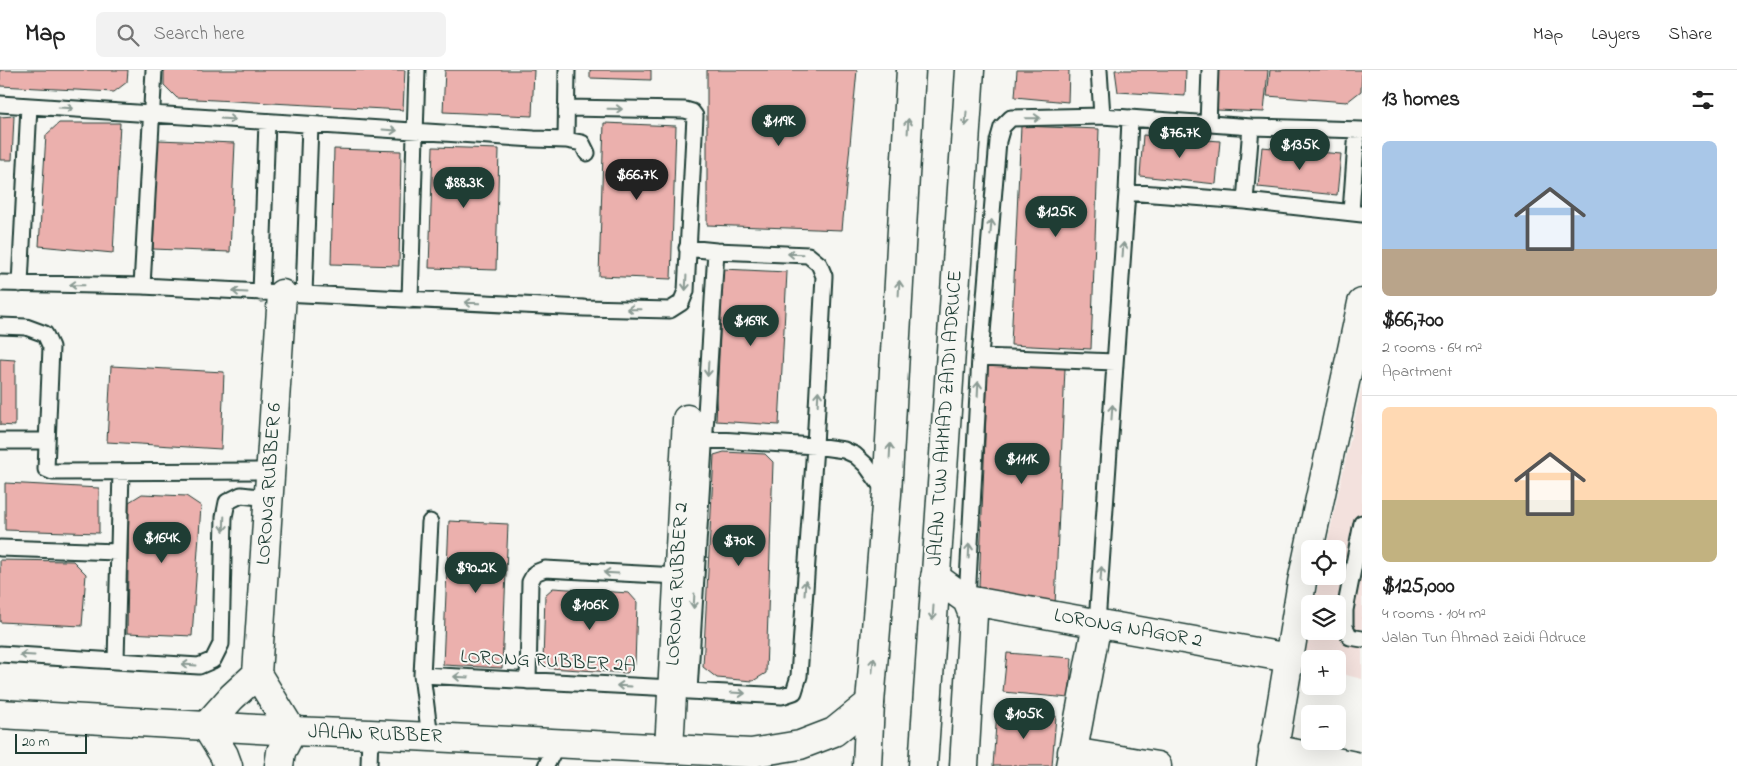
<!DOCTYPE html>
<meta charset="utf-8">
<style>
body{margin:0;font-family:"Indie Flower",sans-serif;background:#f2f2f2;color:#222;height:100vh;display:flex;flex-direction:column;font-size:19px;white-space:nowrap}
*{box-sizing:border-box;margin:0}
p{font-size:16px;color:#767676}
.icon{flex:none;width:28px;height:28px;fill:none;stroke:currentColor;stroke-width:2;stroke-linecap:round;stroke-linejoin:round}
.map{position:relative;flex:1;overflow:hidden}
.sheet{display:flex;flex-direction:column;background:#fff;width:375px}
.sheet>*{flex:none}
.tools{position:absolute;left:1301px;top:470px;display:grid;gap:10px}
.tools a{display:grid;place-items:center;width:45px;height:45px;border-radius:8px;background:#fff;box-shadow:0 5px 20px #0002;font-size:25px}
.scale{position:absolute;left:15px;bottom:12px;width:72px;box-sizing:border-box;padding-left:5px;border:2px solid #1f3d34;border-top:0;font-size:14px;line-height:18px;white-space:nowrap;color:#1f3d34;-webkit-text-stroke:4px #f6f6f2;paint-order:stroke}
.price{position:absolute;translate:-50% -42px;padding:0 11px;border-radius:18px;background:#1f3d34;color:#fff;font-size:16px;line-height:32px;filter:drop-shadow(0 1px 2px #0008)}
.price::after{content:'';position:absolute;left:50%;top:30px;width:15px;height:11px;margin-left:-8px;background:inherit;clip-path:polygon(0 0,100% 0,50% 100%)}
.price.active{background:#222;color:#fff}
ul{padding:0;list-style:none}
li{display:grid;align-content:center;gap:10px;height:265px;padding:0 20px}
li+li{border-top:1px solid #e0e0e0}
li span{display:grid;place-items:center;height:155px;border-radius:8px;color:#555}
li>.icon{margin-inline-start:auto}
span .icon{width:90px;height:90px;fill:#fffc;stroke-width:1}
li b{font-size:21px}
h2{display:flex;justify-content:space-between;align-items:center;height:60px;padding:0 20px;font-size:21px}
header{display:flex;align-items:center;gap:30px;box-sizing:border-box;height:70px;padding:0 25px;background:#fff;border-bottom:1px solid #e0e0e0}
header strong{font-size:24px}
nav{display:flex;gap:28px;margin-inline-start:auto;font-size:18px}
.search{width:350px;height:45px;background:#f2f2f2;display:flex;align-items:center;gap:12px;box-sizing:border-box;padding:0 18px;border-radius:8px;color:#767676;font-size:19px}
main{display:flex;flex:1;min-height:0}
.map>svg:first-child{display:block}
.built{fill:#f3e1dd}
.building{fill:#ebb0ad;stroke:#1f3d34}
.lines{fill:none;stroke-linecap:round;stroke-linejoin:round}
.lane-casing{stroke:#1f3d34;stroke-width:19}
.street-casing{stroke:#1f3d34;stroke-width:31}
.secondary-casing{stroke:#1f3d34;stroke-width:31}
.primary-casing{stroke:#1f3d34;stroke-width:31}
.lane{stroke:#f6f6f2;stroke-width:15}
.street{stroke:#f6f6f2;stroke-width:28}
.secondary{stroke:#f6f6f2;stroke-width:28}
.primary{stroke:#f6f6f2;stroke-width:28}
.oneway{stroke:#8a9a93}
.labels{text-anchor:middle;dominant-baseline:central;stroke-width:4;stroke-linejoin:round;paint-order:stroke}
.street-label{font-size:20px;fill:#1f3d34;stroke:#f6f6f2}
</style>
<header>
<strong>Map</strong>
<div class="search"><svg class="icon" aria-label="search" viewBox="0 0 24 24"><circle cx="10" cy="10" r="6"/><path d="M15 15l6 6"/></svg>Search here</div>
<nav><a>Map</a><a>Layers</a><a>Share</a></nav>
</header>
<main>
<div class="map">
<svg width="1362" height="696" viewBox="0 0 1362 696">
<rect width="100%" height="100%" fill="#f6f6f2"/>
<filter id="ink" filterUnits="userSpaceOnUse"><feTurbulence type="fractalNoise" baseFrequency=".02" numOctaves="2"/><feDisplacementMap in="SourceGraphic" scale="10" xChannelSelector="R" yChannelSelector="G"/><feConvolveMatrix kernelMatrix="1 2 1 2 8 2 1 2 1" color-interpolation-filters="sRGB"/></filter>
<g filter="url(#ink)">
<path class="built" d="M1362 315V609L1338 603V589H1310V596L1300 594 1310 551V561H1338V534H1314L1320 506H1338V479H1326Z"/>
<path class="building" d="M0 0H128L127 12 114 22 0 16Z
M164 0H405L403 40 177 28 164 15Z
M445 0H534L532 46 443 42Z
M590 0H651V10L590 8Z
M707 0H857L842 160 707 155Z
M1017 0H1069L1068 32 1015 27Z
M1115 0H1186L1185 26 1118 22Z
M1218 0H1268L1264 42 1217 40Z
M1270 0H1362L1361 21 1347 32 1267 26Z
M14 46 12 90H0V47Z
M59 53H120L113 183 39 176 46 65Z
M604 53 676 56 671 209 599 206Z
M1021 56 1099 59 1091 279 1011 275Z
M1143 65 1220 71 1216 114 1140 106Z
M158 70 235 73 230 182 153 179Z
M433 77 499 79 496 200 429 198Z
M1262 77 1341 84 1337 125 1258 117Z
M334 79 401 81 399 196 331 194Z
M723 199 787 202 779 355 716 351Z
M0 289 15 290V356L0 355Z
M988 295 1065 298 1055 536 992 533 979 516Z
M111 296 224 302 221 379 107 372Z
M724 382 765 384 773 392 766 603 753 611 717 608 703 597 714 385Z
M5 413 99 418V463L5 460Z
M142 424 186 426 201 436 192 566 127 563 129 432Z
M449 451 508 454 502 598 443 595Z
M0 490 73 491 86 504 82 556 0 552Z
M553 518 629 523 637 532 635 595 627 603 549 598 543 592 545 525Z
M1007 583 1072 588 1069 628 1003 622Z
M997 641 1056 646 1052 696H993Z"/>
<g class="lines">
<g class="lane-casing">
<path id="lane" d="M1099 0 1102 46
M0 34 534 69 566 70 582 73 587 83
M1208 54 1210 0
M566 70 567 0
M1127 122 1245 131 1362 144
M1245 131 1251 57
M1351 142 1357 60
M687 178 716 181
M0 213 142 216 584 238 670 240 681 233 686 221 695 46 692 42 685 40 566 38
M20 214 29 36
M142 216 154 0
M261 223 267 52
M304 224 310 55
M410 230 417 0
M0 256 26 257 45 264 51 277 46 399 53 402 271 401
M980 287 1115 292
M704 369 815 376 844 380 855 385 866 395 886 423
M0 371H47
M430 452 422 605 430 667
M1362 453 1345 540V557L1350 567 1362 569
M0 478 118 482
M967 530 980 287 998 71 1002 57 1011 48 1102 46 1251 57 1362 60
M1097 553 1127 122 1130 48
M0 584 199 596 213 590 221 574 224 447 227 432 241 425 269 428
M116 590 121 402
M422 605 672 618 689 621 782 626 794 622 799 606 815 376 824 206 819 194 808 185 716 181 689 621
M528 611 530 512 535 503 545 499 678 506
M369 696 370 664
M546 696 557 674"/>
</g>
<g class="street-casing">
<path id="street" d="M935 507 967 530 973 545 964 696
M967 530 1289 588
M257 604 282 224
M257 604 292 661 281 682 279 696
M669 679 687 349
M1273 679 1355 696
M1072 682 1157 696
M228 696 224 685 206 656 232 627 257 604
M1070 696 1097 553
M1271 696 1302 512 1362 233"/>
</g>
<g class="secondary-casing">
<path id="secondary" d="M0 644 292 661 370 664 751 683 800 675 834 662 870 633"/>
</g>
<g class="primary-casing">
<path id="primary" d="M867 696 870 633 887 424 911 0
M923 696 970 0"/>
</g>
<use href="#lane" class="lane"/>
<use href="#street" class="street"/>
<use href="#secondary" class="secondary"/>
<use href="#primary" class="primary"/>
</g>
<defs><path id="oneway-shaft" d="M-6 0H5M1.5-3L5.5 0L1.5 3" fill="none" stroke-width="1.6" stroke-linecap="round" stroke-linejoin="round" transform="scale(1.25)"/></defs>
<g class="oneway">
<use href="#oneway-shaft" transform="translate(66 38) rotate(3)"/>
<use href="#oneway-shaft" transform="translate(615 39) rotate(1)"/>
<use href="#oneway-shaft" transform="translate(1033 48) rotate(-1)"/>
<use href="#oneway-shaft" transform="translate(228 49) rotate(4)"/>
<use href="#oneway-shaft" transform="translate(966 49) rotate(94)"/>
<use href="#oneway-shaft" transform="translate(908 56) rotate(-87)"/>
<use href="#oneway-shaft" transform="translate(390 60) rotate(4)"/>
<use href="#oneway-shaft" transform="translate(991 157) rotate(-85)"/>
<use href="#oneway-shaft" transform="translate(1123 180) rotate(-86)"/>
<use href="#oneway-shaft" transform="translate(795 184) rotate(-178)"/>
<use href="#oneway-shaft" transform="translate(686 213) rotate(93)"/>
<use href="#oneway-shaft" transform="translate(77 215) rotate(-179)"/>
<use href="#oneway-shaft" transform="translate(899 218) rotate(-87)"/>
<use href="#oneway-shaft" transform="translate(240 222) rotate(-177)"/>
<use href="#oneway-shaft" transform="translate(472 233) rotate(-178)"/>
<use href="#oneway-shaft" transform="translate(634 239) rotate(-179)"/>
<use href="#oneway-shaft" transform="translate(708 299) rotate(93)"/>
<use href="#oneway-shaft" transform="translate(978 319) rotate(-87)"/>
<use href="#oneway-shaft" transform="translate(818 328) rotate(-87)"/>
<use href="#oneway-shaft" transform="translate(1112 342) rotate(-86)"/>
<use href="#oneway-shaft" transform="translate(890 381) rotate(-87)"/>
<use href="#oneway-shaft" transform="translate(224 454) rotate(92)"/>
<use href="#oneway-shaft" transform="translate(969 481) rotate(-87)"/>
<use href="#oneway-shaft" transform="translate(611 503) rotate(-177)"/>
<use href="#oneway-shaft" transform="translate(1101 504) rotate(-86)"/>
<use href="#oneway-shaft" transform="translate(805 518) rotate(-86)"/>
<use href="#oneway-shaft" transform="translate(694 531) rotate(93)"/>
<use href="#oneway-shaft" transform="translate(933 543) rotate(94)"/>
<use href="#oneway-shaft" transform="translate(27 585) rotate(-177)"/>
<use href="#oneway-shaft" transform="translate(189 595) rotate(-176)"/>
<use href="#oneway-shaft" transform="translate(873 595) rotate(-85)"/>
<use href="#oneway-shaft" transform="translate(461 607) rotate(-177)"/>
<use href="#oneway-shaft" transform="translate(624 616) rotate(-177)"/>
<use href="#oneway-shaft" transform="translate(738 623) rotate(3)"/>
</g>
</g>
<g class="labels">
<g class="street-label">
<text transform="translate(946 348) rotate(-86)">JALAN TUN AHMAD ZAIDI ADRUCE</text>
<text transform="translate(270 414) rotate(-86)">LORONG RUBBER 6</text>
<text transform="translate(678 514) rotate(-87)">LORONG RUBBER 2</text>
<text transform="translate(1128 559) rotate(10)">LORONG NAGOR 2</text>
<text transform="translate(548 592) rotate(3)">LORONG RUBBER 2A</text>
<text transform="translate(375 665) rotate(2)">JALAN RUBBER</text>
</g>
</g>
</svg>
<div class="tools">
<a><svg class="icon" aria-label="locate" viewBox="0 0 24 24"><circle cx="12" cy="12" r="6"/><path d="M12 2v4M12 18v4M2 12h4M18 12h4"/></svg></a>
<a><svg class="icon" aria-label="layers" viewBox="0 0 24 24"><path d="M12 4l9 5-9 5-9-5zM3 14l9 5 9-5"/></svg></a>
<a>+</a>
<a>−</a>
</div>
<div class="scale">20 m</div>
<b class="price" style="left:779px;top:77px">$119K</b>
<b class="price" style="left:1180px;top:89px">$76.7K</b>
<b class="price" style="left:1300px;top:101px">$135K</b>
<b class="price active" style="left:637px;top:131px">$66.7K</b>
<b class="price" style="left:464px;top:139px">$88.3K</b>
<b class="price" style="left:1056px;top:168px">$125K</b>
<b class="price" style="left:751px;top:277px">$169K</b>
<b class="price" style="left:1022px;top:415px">$111K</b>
<b class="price" style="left:162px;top:494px">$164K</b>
<b class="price" style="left:739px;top:497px">$70K</b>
<b class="price" style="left:476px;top:524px">$90.2K</b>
<b class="price" style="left:590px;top:561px">$106K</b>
<b class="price" style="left:1024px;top:670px">$105K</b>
</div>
<section class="sheet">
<h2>13 homes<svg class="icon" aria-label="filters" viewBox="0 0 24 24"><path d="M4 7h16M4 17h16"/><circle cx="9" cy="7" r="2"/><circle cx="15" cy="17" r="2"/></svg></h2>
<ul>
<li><span style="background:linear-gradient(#a9c7e8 70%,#b9a48a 0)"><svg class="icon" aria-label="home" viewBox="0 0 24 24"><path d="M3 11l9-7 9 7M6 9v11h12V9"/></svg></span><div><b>$66,700</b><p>2 rooms · 64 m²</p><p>Apartment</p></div></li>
<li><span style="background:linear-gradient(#ffd9b3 60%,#c2b280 0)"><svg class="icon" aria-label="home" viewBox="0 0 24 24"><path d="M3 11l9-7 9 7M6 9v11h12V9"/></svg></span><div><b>$125,000</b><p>4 rooms · 104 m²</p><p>Jalan Tun Ahmad Zaidi Adruce</p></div></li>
</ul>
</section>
</main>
